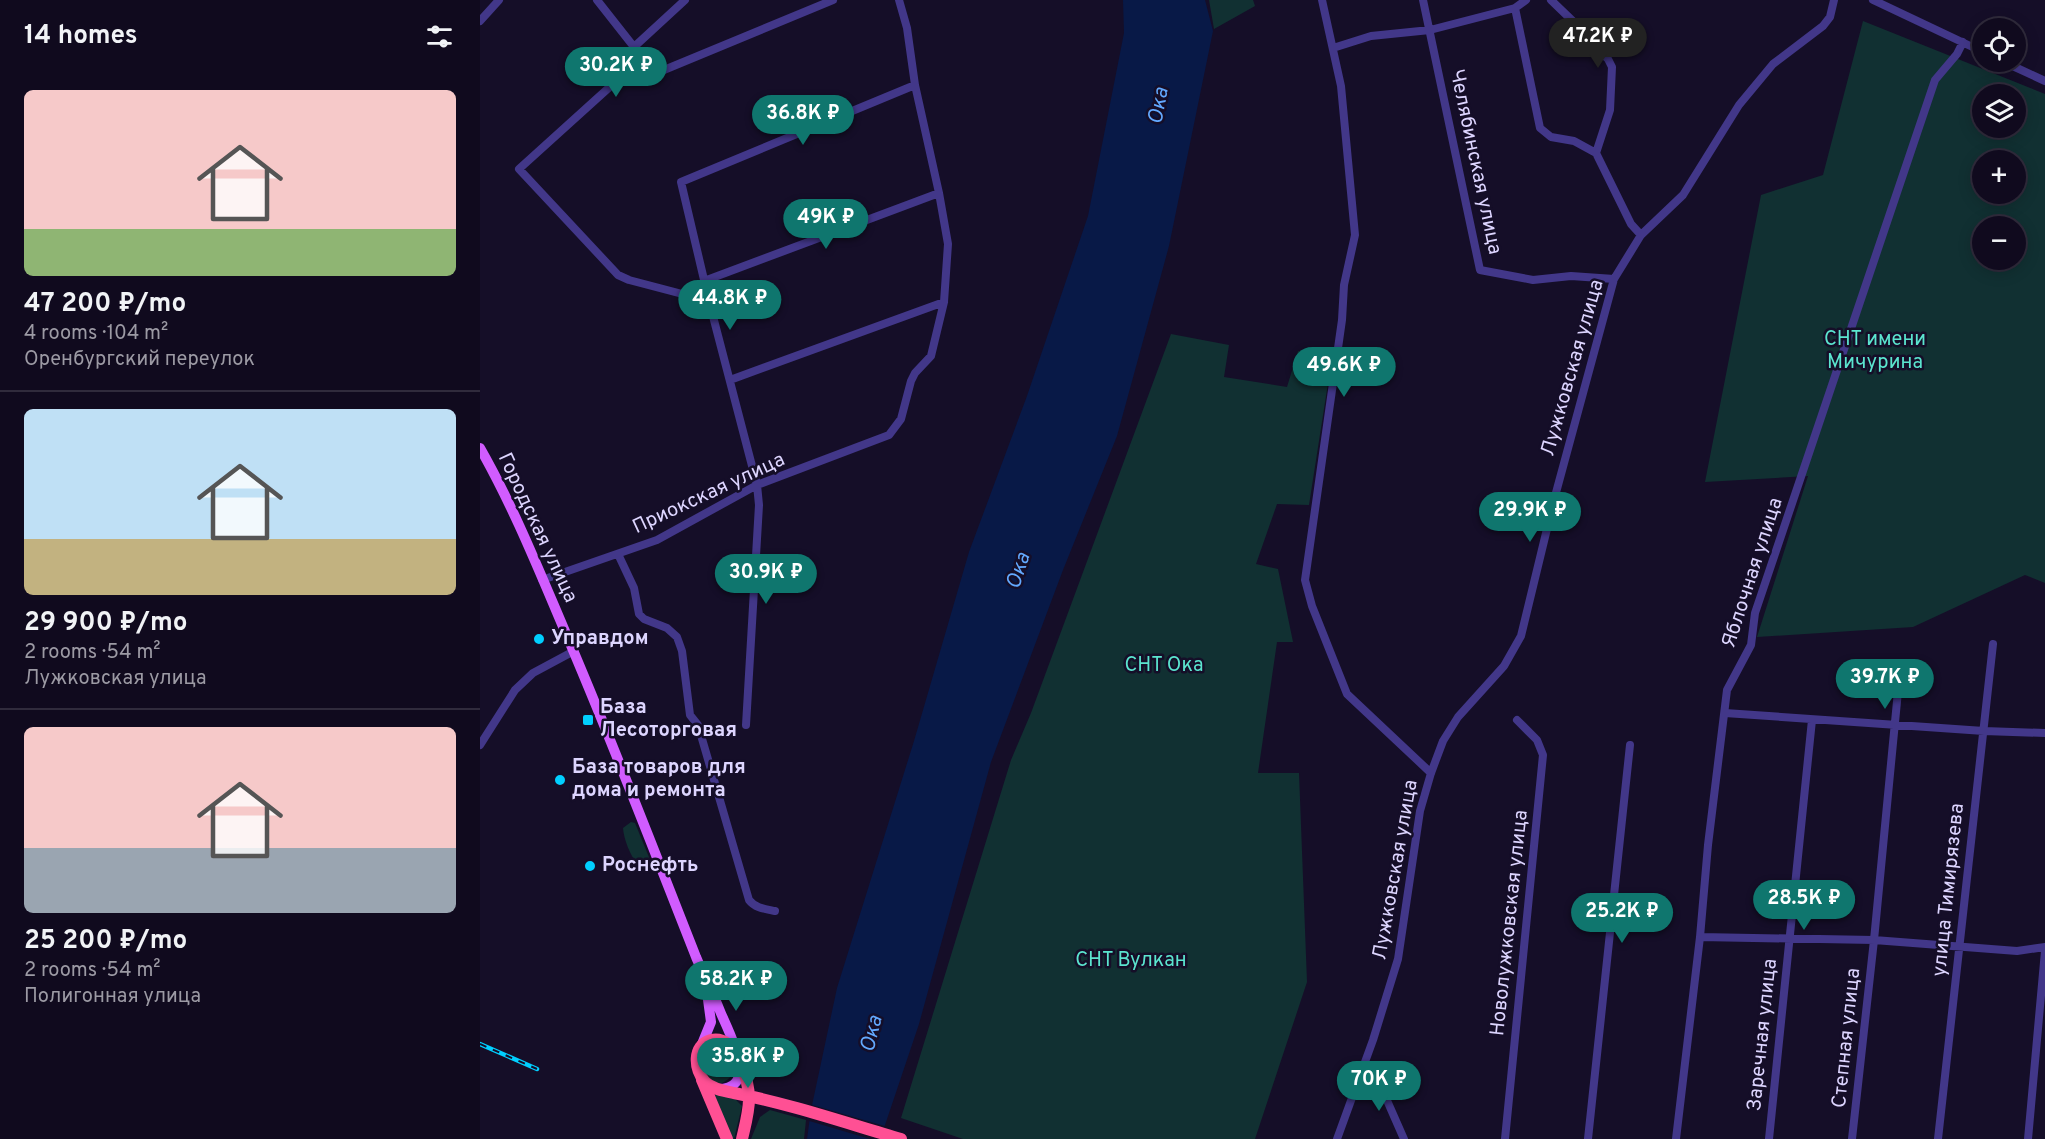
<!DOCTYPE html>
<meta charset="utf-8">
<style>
body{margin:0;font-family:Overpass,sans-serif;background:#191327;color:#f1f3f6;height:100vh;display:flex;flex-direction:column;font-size:22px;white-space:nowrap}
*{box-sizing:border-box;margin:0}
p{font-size:20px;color:#9c9aa4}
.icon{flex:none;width:33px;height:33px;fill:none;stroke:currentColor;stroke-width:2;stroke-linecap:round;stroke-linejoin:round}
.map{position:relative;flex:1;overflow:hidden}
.drawer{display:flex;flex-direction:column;background:#100a1e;width:480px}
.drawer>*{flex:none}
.fabs{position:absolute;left:1492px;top:18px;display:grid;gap:12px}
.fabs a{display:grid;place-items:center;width:54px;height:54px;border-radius:50%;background:#100a1e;box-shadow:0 3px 15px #0003,0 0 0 2px #302b3c;font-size:30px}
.price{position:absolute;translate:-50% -51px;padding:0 14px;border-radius:21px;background:#0f766e;color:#fff;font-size:20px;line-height:39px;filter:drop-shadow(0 2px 3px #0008)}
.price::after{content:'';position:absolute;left:50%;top:36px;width:18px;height:14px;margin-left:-9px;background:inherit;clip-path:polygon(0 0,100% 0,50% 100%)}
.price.active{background:#222;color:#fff}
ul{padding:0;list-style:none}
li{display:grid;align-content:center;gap:12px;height:318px;padding:0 24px}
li+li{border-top:2px solid #302b3c}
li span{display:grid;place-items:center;height:186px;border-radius:9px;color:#555}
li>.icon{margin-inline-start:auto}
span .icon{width:108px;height:108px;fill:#fffc;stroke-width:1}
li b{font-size:26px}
h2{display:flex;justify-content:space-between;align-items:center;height:72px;padding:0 24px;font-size:26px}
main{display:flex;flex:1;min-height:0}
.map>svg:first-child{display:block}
.green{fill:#113032;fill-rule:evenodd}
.water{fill:#081947}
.pier{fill:#150e28}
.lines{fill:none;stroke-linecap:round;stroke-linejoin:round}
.minor{stroke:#423789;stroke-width:8}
.major{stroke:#d15cff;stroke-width:10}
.highway{stroke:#ff5094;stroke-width:12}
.rail-casing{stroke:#01cfff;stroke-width:4.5}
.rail{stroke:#150e28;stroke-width:2;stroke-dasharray:7;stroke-linecap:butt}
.poi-dot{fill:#01cfff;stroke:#150e28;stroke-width:2}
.labels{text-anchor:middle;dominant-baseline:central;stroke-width:5;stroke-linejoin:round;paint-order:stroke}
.street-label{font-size:20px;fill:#ddd5ff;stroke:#150e28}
.park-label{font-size:20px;fill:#5be5cf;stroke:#150e28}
.poi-label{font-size:20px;font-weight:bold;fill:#ddd5ff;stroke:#150e28;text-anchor:start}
.water-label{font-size:21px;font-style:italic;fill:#63a9ff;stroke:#150e28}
</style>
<main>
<section class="drawer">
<h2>14 homes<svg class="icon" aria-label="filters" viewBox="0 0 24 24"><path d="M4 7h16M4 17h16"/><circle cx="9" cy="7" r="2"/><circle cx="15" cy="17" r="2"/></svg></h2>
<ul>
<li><span style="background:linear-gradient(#f6c9c9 75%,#8fb573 0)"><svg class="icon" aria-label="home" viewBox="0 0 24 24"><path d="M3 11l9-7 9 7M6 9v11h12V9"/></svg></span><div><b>47 200 ₽/mo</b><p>4 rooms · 104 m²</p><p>Оренбургский переулок</p></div></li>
<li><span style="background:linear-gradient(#bfe0f5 70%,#c2b280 0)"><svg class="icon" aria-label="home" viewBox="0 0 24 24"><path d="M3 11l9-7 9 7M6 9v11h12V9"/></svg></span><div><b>29 900 ₽/mo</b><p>2 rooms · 54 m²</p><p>Лужковская улица</p></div></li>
<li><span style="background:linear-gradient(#f6c9c9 65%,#9aa5b1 0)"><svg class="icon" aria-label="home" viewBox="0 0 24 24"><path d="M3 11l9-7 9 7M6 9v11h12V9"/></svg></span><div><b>25 200 ₽/mo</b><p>2 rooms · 54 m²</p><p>Полигонная улица</p></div></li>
</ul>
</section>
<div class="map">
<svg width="1565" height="1139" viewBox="0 0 1565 1139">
<rect width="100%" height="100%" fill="#150e28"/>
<path class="green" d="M729 0H773L775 6 734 29Z
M1383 21 1565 94V583L1545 575 1433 627 1277 637 1328 476 1225 482 1281 195 1343 175ZM1503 94H1536V128H1503ZM1503 160H1536V194H1503ZM1503 226H1536V260H1503Z
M691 334 749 345 744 377 807 387 818 351H853L829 505 797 504 776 564 798 569 813 642H797L778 773H819L827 982 775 1139H483L421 1118 531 760 551 713Z
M151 822 155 823 171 862 162 866 158 865C150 855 144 840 143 828Z
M235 1044C254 1050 264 1072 242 1083 225 1083 224 1070 222 1056L229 1046Z
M236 1094 254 1098 262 1106 254 1139H252L233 1098Z
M290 1110 326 1120 324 1139H271L280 1117Z"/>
<path class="water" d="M643 0H725L733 31 689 246 637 436 583 570 511 762 439 1024 404 1128V1139H327L331 1110 357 988 434 741 489 552 547 396 608 216 644 33Z"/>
<path class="pier" d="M329 1104 408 1127 407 1139H390L326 1120Z"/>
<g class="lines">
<path class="minor" d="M117 0 154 47 167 77 353 0
M205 0 154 47 133 84 39 169 138 275 149 280 229 301
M842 0 861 86 875 235 864 285 862 320 825 580 832 606 867 694 951 773
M943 0 1000 270 1053 280 1091 276 1134 279
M1071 0 1101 29 1109 43 1128 59 1132 67 1130 110 1116 153
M1393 0 1503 52
M1035 8 1060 128 1071 137 1094 141 1116 153 1151 224 1161 235
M0 21 19 0
M853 48 891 36 950 30 1035 8 1046 0
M1524 62 1565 81
M224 281 459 193
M250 380 464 302
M138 554 154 588 159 614 164 619 187 628 197 637 202 651 210 715 218 725 269 900C275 908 285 909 295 911
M62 580 177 540 277 485 409 435 421 419 431 381 435 373 451 356 464 302 468 244 459 193 435 85 427 28 419 0
M1245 713 1504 731 1565 733
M266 725 279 505 277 485 229 301 201 182 435 85
M0 745 35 690 53 673 94 651
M1220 937 1394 940 1537 951 1565 947
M879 1078 902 1089 924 1139
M857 1139 893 1040 918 959 940 811 951 773 963 741 978 717 1024 666 1041 636 1074 500 1134 279 1161 235 1203 195 1259 105 1293 64 1343 26 1350 17 1354 0
M1025 1139 1063 755 1057 740 1037 720
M1108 1139 1150 745
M1196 1139 1220 937 1228 845 1247 690 1271 645 1275 613 1455 80 1477 54 1483 42
M1289 1139 1332 720
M1372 1139 1394 940 1418 691
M1458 1139 1513 644
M1548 1139 1565 951"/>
<path class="major" d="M0 448C33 506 58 568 84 629 131 738 173 848 216 957 224 976 233 993 240 1011 248 1031 281 1089 238 1089
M220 1049 231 1022 227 992"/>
<path class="highway" d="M222 1080 247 1139
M262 1139C265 1126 269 1112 269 1099 269 1080 257 1034 231 1040 212 1045 214 1070 225 1082 232 1089 244 1091 254 1093 311 1104 366 1123 421 1139"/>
<g class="rail-casing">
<path id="rail" d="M0 1044 57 1069"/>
</g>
<use href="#rail" class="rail"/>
</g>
<g class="poi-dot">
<circle cx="59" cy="639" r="6"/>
<rect x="102" y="714" width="12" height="12" rx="3"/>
<circle cx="80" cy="780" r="6"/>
<circle cx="110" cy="866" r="6"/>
</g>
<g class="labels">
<g class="street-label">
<text transform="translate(995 162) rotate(78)">Челябинская улица</text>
<text transform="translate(1093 368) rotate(-74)">Лужковская улица</text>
<text transform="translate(229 494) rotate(-25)">Приокская улица</text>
<text transform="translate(57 528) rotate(65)">Городская улица</text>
<text transform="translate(1273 573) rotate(-72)">Яблочная улица</text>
<text transform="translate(916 870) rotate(-80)">Лужковская улица</text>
<text transform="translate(1469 890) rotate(-84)">улица Тимирязева</text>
<text transform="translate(1030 923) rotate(-84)">Новолужковская улица</text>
<text transform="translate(1283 1035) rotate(-84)">Заречная улица</text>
<text transform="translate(1367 1038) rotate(-84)">Степная улица</text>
</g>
<g class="park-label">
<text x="1395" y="340">СНТ имени<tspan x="1395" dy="23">Мичурина</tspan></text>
<text x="684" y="666">СНТ Ока</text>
<text x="651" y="961">СНТ Вулкан</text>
</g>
<g class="poi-label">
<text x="71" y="639">Управдом</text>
<text x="120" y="708">База<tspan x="120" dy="23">Лесоторговая</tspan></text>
<text x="92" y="768">База товаров для<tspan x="92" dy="23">дома и ремонта</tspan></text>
<text x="122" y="866">Роснефть</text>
</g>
<g class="water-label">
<text transform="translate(679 106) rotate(-79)">Ока</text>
<text transform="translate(539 571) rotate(-72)">Ока</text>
<text transform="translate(392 1034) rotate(-76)">Ока</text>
</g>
</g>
</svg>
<div class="fabs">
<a><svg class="icon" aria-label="locate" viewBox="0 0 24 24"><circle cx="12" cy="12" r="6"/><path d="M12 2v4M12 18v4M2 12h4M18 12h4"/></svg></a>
<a><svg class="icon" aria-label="layers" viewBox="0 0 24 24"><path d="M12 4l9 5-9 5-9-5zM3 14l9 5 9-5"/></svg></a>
<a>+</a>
<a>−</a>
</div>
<b class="price active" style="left:1118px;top:69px">47.2K ₽</b>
<b class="price" style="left:136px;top:98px">30.2K ₽</b>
<b class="price" style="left:323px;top:146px">36.8K ₽</b>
<b class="price" style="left:346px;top:250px">49K ₽</b>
<b class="price" style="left:250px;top:331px">44.8K ₽</b>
<b class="price" style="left:864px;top:398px">49.6K ₽</b>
<b class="price" style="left:1050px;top:543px">29.9K ₽</b>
<b class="price" style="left:286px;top:605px">30.9K ₽</b>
<b class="price" style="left:1405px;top:710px">39.7K ₽</b>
<b class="price" style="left:1324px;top:931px">28.5K ₽</b>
<b class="price" style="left:1142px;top:944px">25.2K ₽</b>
<b class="price" style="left:256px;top:1012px">58.2K ₽</b>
<b class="price" style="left:268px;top:1089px">35.8K ₽</b>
<b class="price" style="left:899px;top:1112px">70K ₽</b>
</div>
</main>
